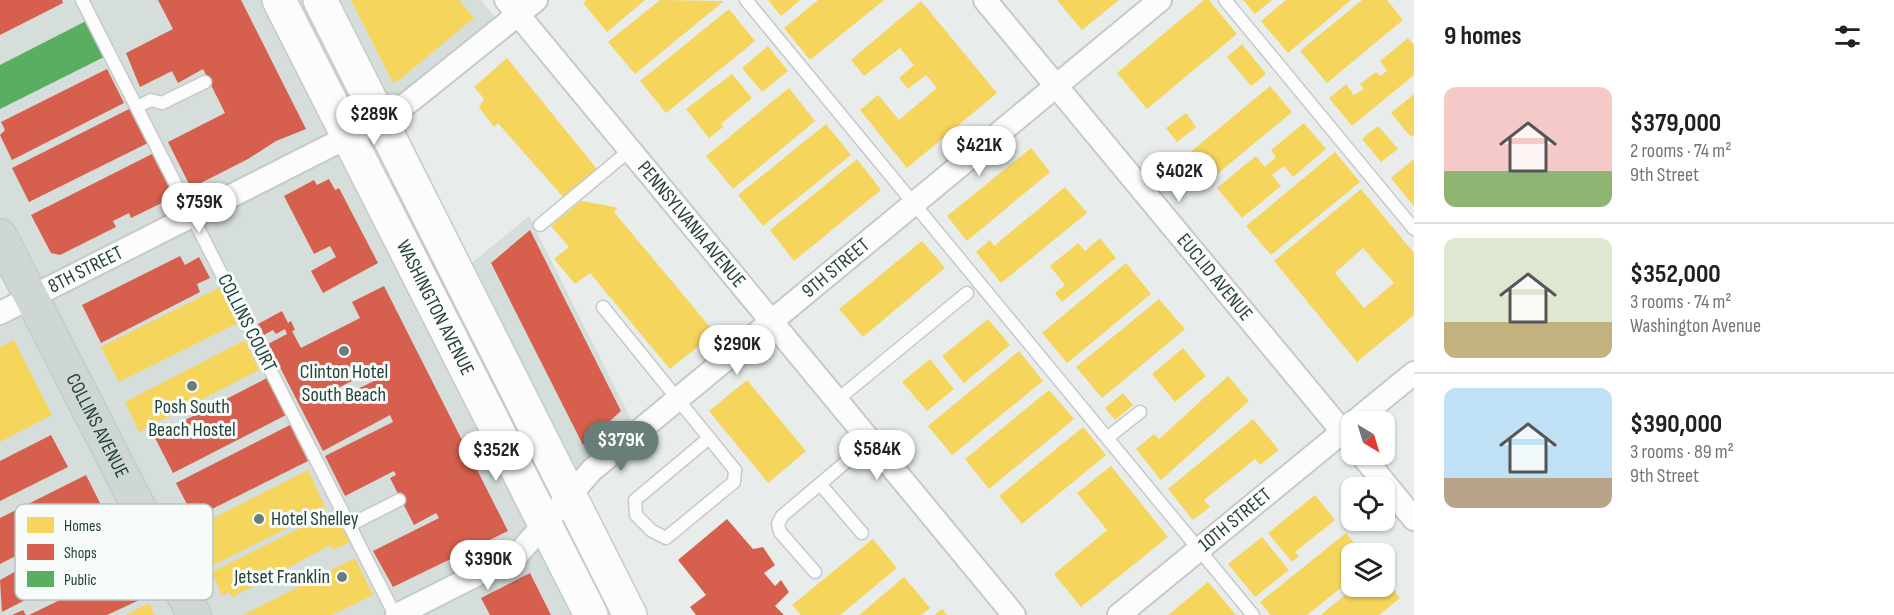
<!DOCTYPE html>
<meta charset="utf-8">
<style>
body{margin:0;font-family:"Sofia Sans Condensed",sans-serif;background:#f6f6f6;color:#202124;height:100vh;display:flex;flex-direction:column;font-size:22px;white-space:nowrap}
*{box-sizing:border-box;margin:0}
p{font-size:20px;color:#757577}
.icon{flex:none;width:33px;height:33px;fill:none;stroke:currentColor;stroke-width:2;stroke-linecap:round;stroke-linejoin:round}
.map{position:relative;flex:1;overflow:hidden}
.side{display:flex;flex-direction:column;background:#fff;width:480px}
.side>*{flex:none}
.needle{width:39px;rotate:142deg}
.fabs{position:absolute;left:1341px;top:411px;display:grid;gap:12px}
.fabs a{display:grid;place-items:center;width:54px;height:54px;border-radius:12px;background:#fff;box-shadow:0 2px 4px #0004;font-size:30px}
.price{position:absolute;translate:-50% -51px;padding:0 14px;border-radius:21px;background:#fff;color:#222;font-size:20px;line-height:39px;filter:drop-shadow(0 2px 3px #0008)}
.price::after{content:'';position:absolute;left:50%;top:36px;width:18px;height:14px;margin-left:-9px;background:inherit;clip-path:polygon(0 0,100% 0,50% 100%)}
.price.on{background:#697e78;color:#fff}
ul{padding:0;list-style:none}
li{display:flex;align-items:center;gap:18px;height:150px;padding:0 30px}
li+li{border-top:2px solid #e0e0e0}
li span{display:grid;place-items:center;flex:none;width:168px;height:120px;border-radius:12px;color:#555}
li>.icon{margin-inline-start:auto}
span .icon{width:72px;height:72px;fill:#fffc;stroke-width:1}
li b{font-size:26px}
h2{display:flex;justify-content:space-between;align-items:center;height:72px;padding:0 30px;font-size:26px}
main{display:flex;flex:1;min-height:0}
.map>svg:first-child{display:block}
.built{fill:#d6dedb}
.homes{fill:#f6d55c;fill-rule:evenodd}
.shops{fill:#d6604d;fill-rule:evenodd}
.public{fill:#5aae61}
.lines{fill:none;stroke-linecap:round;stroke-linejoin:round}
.service-casing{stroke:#c5cac8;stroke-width:15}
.minor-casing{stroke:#c5cac8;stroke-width:26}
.secondary-casing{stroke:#c3cbc8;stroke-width:36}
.primary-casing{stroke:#c3ccc9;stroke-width:36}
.service{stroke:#fcfcfc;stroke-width:12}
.minor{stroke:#fcfcfc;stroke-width:22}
.secondary{stroke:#fcfcfc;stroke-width:33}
.primary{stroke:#cfd7d5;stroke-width:33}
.poi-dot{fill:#697e78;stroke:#f7fbf9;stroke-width:2}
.labels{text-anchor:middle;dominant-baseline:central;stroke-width:6;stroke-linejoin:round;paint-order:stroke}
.street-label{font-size:20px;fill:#24423a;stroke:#f7fbf9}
.poi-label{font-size:20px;fill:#24423a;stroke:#f7fbf9}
.key{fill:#f7fbf9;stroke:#b8c4c0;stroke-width:1.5}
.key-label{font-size:16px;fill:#24423a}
</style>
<main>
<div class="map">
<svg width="1414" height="615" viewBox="0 0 1414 615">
<rect width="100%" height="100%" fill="#e8edeb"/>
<path class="built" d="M0 0H481L509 34 341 159 419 306 529 216 633 423 522 516 573 615H403L308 432 389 615H0V324L28 310 0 250Z"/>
<path class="homes" d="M351 0H459L474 18 399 80 393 83Z
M586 0H645L607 32 583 3Z
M660 0 724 1 635 74 608 42Z
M768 0H800L781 16Z
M818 0H884L810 60 784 28Z
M1057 0H1119L1082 30Z
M1204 0H1209L1237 34 1147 109 1117 73Z
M1243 0H1272L1255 14Z
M1286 0H1351L1288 53 1261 21Z
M1362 0H1387L1403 20 1327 83 1300 51Z
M921 1 997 93 907 168 860 110 878 95 899 120 937 88 926 75 908 89 899 78 914 65 900 48 864 76 851 60Z
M729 9 755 41 666 113 640 81Z
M1408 38 1414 45V75L1352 126 1329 98 1346 84 1354 95 1364 89 1360 84 1376 72 1380 76 1387 71 1380 61Z
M1242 44 1266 74 1251 86 1227 57Z
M768 46 788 71 762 92 742 68Z
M507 58 597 169 563 197 498 123 494 127 479 107 484 99 474 87Z
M732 74 752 98 721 124 723 127 709 138 686 109Z
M1270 86 1292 112 1210 180 1188 154Z
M789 88 815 121 733 189 706 156Z
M1414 94V135L1411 137 1391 113Z
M1186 113 1196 127 1177 142 1166 128Z
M1304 123 1326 149 1293 177 1284 166 1272 175 1281 186 1242 218 1217 188 1256 156 1265 167 1276 157 1271 150Z
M826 124 851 155 763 226 738 195Z
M1378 126 1398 149 1381 162 1362 139Z
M1031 148 1050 172 967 241 947 216Z
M1335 152 1360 182 1271 255 1246 226Z
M857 159 881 190 794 261 770 230Z
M1414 159V206L1391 178Z
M1065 187 1087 213 1001 283 976 252 990 240 994 246Z
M1361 189 1414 253V315L1357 362 1274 261ZM1363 248 1394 283 1364 308 1335 273Z
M581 201 615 207 617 209 614 212 715 333 670 369 590 273 575 284 554 259 569 247 551 226Z
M1100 238 1116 258 1062 302 1055 293 1065 285 1050 266 1078 243 1085 251Z
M922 241 945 268 863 337 839 309Z
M1126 263 1151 294 1067 363 1042 333Z
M220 287 238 323 119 382 101 347Z
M1159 299 1185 329 1102 398 1076 367Z
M988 319 1010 345 964 383 942 356Z
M14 340 52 415 0 442V347Z
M245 340 259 370 139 432 125 402Z
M1183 348 1206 376 1175 402 1152 374Z
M1019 351 1043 381 952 455 928 426Z
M930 359 954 389 927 411 902 382Z
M1228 376 1249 401 1161 480 1136 449 1154 434 1159 439Z
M747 380 806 451 768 483 709 411Z
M1049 390 1074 419 989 489 965 459Z
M1123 393 1133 405 1115 420 1105 408Z
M1253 419 1279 450 1260 465 1255 459 1204 500 1210 507 1193 520 1168 489Z
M1083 427 1106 455 1022 524 999 496Z
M1111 466 1168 537 1081 607 1054 574 1107 530 1077 493Z
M308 470 326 509 210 567 192 529Z
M1315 495 1335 520 1295 552 1299 556 1292 562 1268 533Z
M334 511 350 542 333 550 331 545 232 597 229 592 222 596 212 572Z
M1346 533 1363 554H1352V579L1307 615H1271L1260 602Z
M1262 537 1289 570 1255 597 1228 564Z
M873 539 897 568 840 615H801L792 605Z
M355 558 373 595 332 615H243Z
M904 577 930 608 921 615H859Z
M1384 579 1400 598 1379 615H1321L1356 586H1384Z
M1208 582 1236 615H1168Z
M149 603 155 615H126Z
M942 609 947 615H934Z"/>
<path class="shops" d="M0 0H62L63 3 0 35Z
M158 0H241L306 129 276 141 248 159 191 188 168 142 225 113 203 69 178 83 172 71 140 87 126 53 173 29Z
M107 69 124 103 12 160 0 135 5 130 1 122Z
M131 108 148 143 29 202 12 168Z
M152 154 174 197 131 218 129 213 113 221 116 227 60 255 51 253 31 215Z
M329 179 335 190 339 188 378 263 323 293 311 271 336 257 330 246 314 254 284 196 314 180 317 185Z
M530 230 621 411 583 445 491 263Z
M180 256 185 265 199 257 210 278 197 284 200 292 101 343 82 305Z
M384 286 508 531 393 587 373 551 439 518 436 513 414 525 390 478 396 475 394 471 345 496 325 456 393 422 390 415 323 451 268 344 287 334 285 329 276 334 273 330 264 335 258 324 282 311 288 323 291 321 295 330 292 331 301 348 360 318 352 302ZM376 369 380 378 325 405 320 397Z
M267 378 286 415 173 473 154 436Z
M290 425 308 461 194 518 176 483Z
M51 435 68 467 0 501V461Z
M86 475 104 511 0 564V518Z
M727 519 753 549 763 547 775 565 764 573 775 586 781 580 789 592 775 606 784 615H696L690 607 706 595 678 560Z
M37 550 54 585 2 612 0 580 27 565 23 558Z
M130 566 146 597 107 615H29Z
M530 573 551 615H490L481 598Z
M23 610 26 615H12Z"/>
<path class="public" d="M86 21 104 57 0 109V65Z"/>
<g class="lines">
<g class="service-casing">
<path id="service" d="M82 0 395 615
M746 0 1253 615
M1225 0 1414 229
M137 107 151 100 162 103 205 82
M540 225 630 150
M603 307C647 362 691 415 735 470L734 482 666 538 652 531 636 515 635 500 709 438
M837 400 967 293
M1107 438 1140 412
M820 484 862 533
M350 525 399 500
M815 572 780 532 778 524 782 516 871 441"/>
</g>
<g class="minor-casing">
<g id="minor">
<path id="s1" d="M506 0 1014 615"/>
<path id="s2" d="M985 0 1352 443"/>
<path id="s3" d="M0 313 381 120 409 102 536 0"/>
<path d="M1354 422 1414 373"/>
<path d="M1361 454 1414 519"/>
<path id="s4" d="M397 615 518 554 592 470 1160 0"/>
<path id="s5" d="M1119 615 1352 424"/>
</g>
</g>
<g class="secondary-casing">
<g id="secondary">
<path id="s6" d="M279 0 591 615"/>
<path d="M320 0 630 615"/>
</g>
</g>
<g class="primary-casing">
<g id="primary">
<path id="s7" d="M0 236 194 615"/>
</g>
</g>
<use href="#service" class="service"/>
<use href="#minor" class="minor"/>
<use href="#secondary" class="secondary"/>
<use href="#primary" class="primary"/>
</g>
<g class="poi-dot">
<circle cx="344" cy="351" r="6"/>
<circle cx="192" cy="386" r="6"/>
<circle cx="259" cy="519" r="6"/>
<circle cx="342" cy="577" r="6"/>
</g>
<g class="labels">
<g class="street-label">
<text stroke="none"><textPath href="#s1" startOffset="291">PENNSYLVANIA AVENUE</textPath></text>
<text stroke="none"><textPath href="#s4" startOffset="564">9TH STREET</textPath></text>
<text stroke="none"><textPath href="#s3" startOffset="96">8TH STREET</textPath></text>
<text stroke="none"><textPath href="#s2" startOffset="360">EUCLID AVENUE</textPath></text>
<text stroke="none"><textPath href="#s6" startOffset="345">WASHINGTON AVENUE</textPath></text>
<text transform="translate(247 323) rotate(63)">COLLINS COURT</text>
<text stroke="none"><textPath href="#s7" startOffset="213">COLLINS AVENUE</textPath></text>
<text stroke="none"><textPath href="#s5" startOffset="150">10TH STREET</textPath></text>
</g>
<g class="poi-label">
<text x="344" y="372">Clinton Hotel<tspan x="344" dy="23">South Beach</tspan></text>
<text x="192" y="407">Posh South<tspan x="192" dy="23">Beach Hostel</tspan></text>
<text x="271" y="519" text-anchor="start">Hotel Shelley</text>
<text x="330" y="577" text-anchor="end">Jetset Franklin</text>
</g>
</g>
<rect x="15" y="504" width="198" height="96" rx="9" class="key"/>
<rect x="27" y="517" width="27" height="16" fill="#f6d55c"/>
<rect x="27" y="544" width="27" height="16" fill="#d6604d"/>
<rect x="27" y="571" width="27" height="16" fill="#5aae61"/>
<g class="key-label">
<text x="64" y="531">Homes</text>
<text x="64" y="558">Shops</text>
<text x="64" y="585">Public</text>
</g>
</svg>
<div class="fabs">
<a><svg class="needle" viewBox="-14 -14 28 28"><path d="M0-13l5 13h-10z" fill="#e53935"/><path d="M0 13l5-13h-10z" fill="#757577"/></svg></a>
<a><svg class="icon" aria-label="locate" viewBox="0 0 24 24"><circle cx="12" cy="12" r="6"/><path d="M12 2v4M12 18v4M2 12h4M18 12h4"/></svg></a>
<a><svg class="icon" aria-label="layers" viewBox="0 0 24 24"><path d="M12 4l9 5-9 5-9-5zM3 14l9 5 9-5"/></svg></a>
</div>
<b class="price" style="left:374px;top:146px">$289K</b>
<b class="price" style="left:979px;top:177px">$421K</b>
<b class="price" style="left:1179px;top:203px">$402K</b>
<b class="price" style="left:199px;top:234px">$759K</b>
<b class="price" style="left:737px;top:376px">$290K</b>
<b class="price on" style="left:621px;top:472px">$379K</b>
<b class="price" style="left:877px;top:481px">$584K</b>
<b class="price" style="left:496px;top:482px">$352K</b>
<b class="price" style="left:488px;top:591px">$390K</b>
</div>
<section class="side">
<h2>9 homes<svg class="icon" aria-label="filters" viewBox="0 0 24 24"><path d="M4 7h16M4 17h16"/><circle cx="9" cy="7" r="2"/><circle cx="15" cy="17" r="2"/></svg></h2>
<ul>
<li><span style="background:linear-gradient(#f6c9c9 70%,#8fb573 0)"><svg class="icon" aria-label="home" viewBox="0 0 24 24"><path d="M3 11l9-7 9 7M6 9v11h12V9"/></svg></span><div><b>$379,000</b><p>2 rooms · 74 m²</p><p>9th Street</p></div></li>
<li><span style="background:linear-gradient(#dfe7d0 70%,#c2b280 0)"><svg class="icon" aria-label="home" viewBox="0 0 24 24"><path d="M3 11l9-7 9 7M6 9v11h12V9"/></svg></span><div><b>$352,000</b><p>3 rooms · 74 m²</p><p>Washington Avenue</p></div></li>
<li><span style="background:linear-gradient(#bfe0f5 75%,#b9a48a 0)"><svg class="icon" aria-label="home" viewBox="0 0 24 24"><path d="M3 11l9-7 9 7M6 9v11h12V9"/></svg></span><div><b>$390,000</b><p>3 rooms · 89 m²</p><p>9th Street</p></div></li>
</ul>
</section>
</main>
